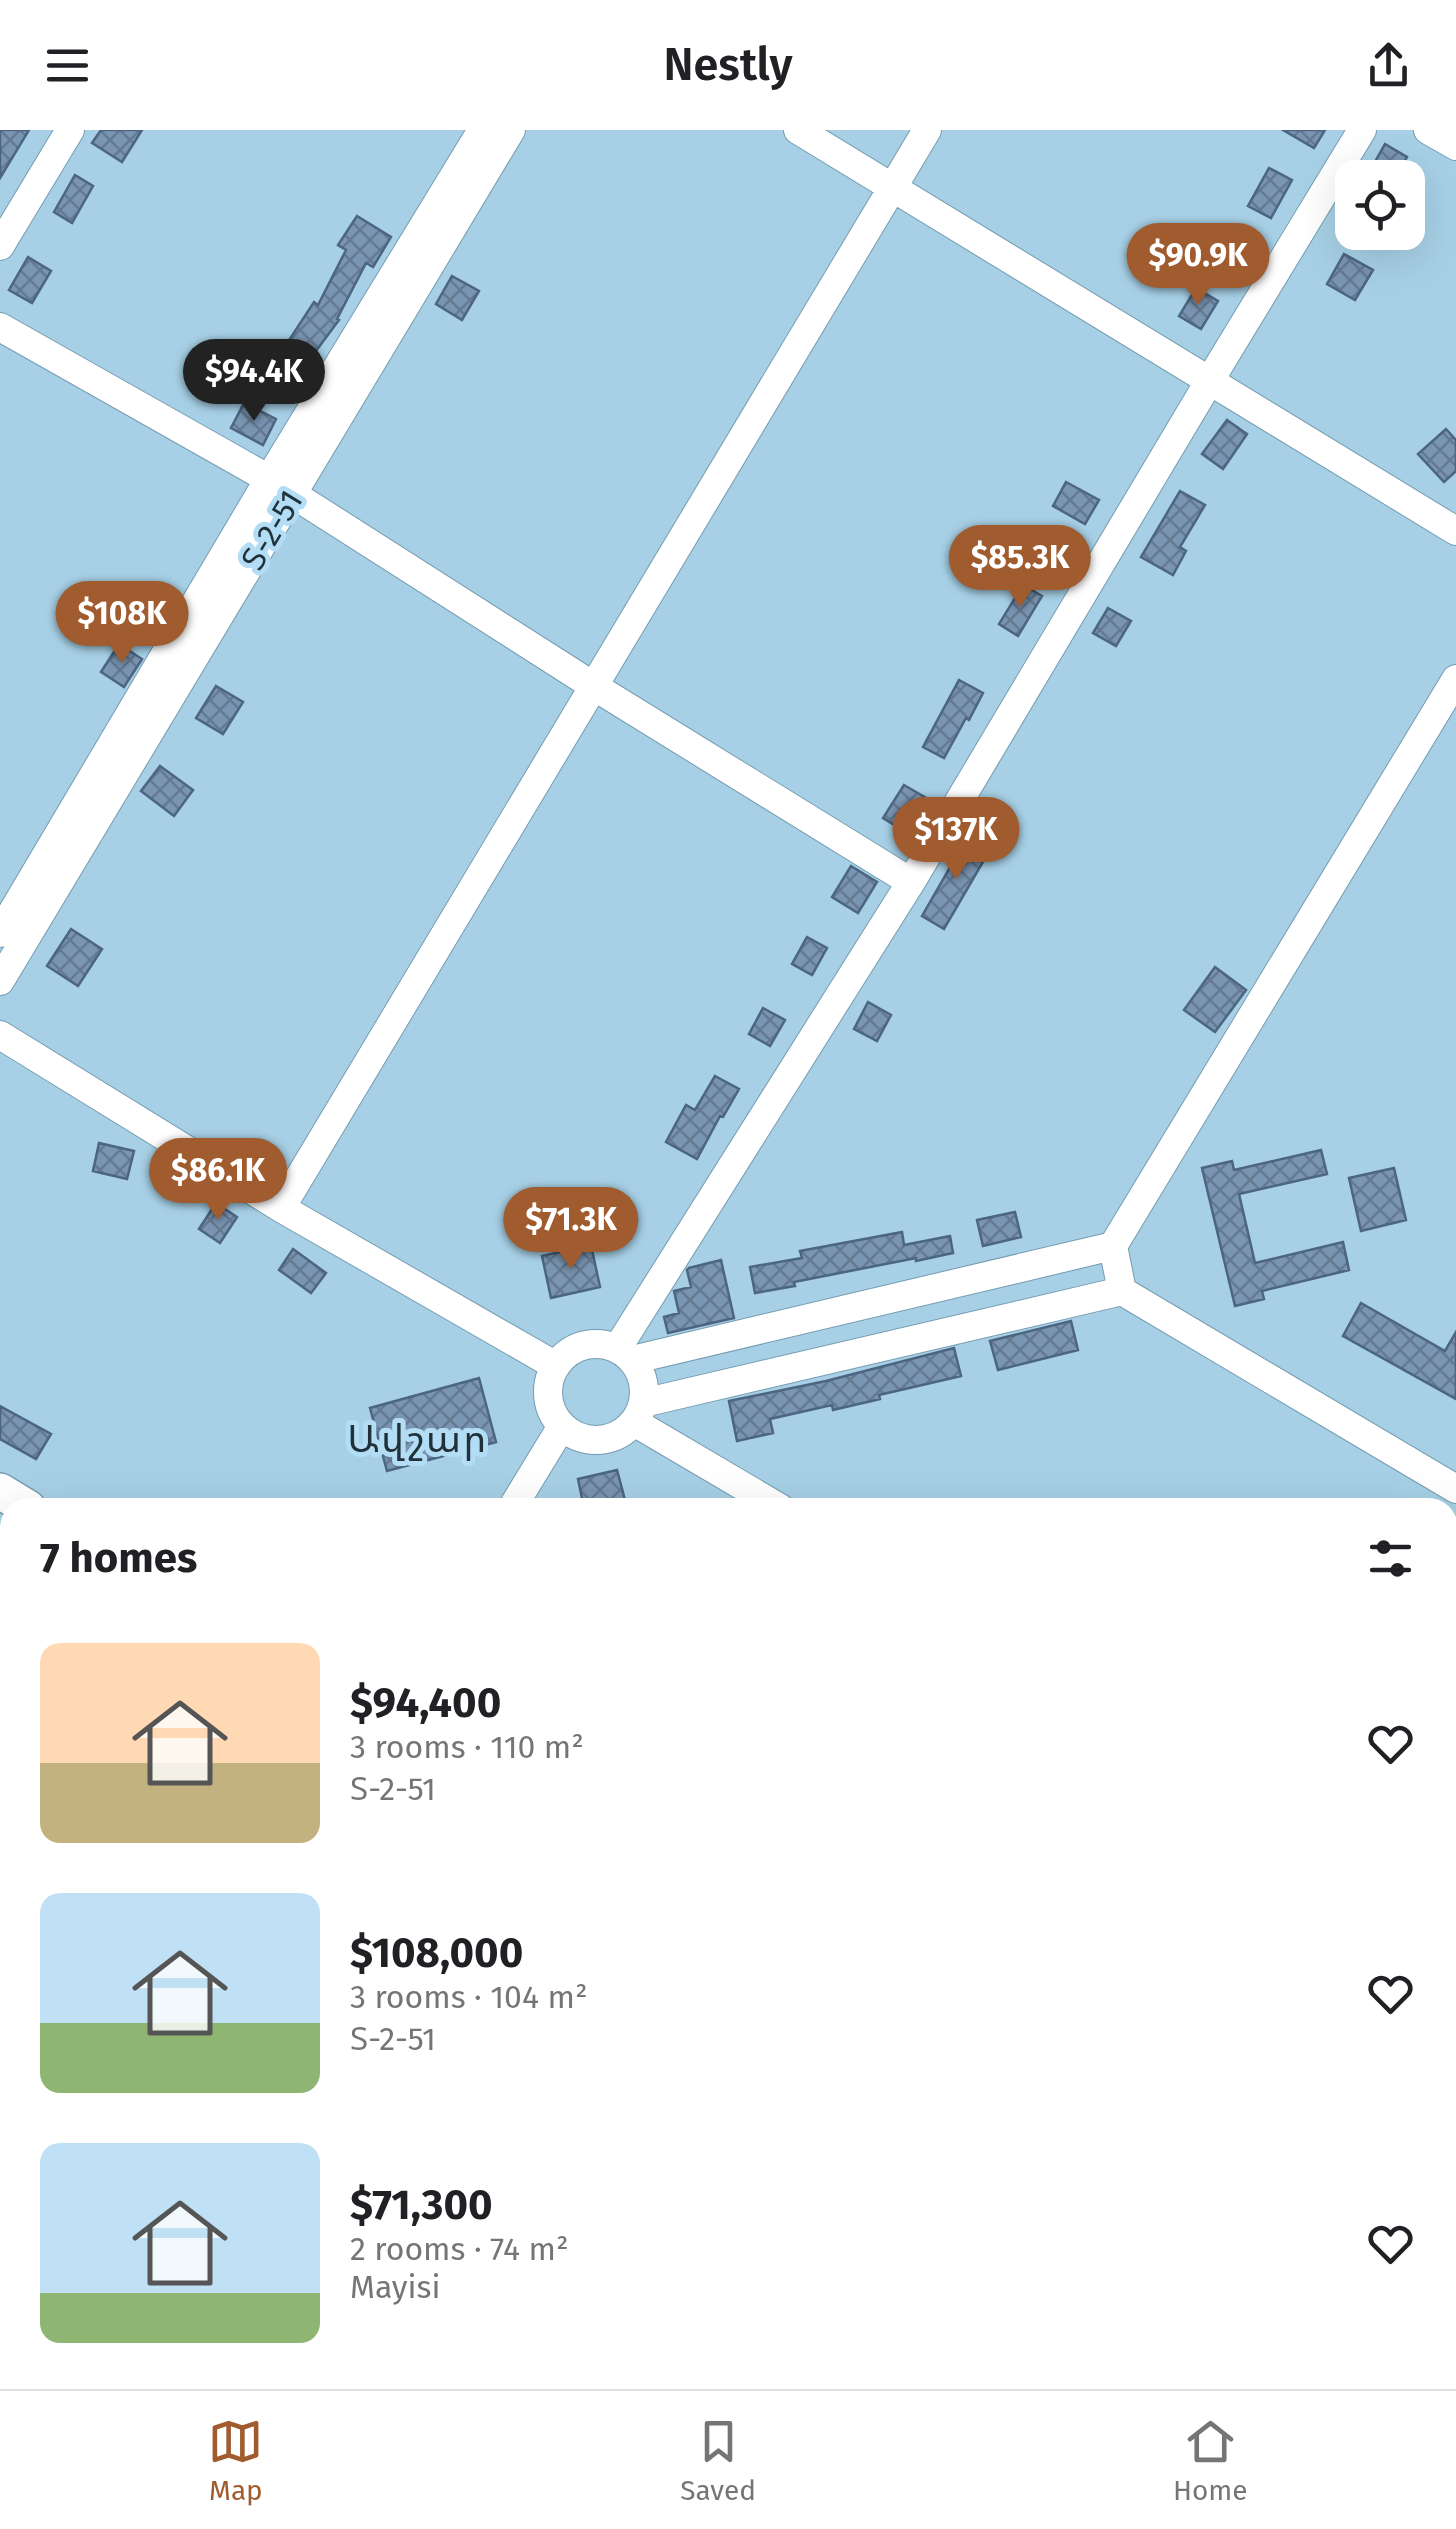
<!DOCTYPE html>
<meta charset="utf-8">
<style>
body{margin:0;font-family:"Fira Sans","Noto Sans Armenian",sans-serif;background:#f2f2f2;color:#202124;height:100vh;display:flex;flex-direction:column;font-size:38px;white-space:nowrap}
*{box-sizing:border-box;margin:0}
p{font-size:32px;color:#757577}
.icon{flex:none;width:55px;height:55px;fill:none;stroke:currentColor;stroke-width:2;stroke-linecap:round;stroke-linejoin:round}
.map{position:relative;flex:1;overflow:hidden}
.drawer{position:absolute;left:0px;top:1368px;width:1458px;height:892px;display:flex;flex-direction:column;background:#fff;border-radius:30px 30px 0 0;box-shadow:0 10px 40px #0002}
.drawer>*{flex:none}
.fabs{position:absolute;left:1335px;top:30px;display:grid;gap:20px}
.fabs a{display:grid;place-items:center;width:90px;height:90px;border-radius:20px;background:#fff;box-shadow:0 10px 40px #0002;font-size:50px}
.price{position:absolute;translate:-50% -85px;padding:0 22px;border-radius:35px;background:#a05b2e;color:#fff;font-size:32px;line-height:65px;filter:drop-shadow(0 2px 5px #0008)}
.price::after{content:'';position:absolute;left:50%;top:60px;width:30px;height:22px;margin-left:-15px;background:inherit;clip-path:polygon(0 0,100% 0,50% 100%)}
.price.on{background:#222;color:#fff}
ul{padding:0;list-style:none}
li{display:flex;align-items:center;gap:30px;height:250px;padding:0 40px}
li span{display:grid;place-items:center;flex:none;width:280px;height:200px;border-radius:20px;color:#555}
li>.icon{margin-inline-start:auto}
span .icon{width:120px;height:120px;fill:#fffc;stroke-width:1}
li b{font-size:42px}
h2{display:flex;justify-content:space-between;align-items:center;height:120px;padding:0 40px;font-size:42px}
header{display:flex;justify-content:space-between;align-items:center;height:130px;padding:0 40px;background:#fff;font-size:45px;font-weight:600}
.tabs{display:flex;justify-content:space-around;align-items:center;height:140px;border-top:2px solid #e0e0e0;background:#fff;font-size:28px;color:#757577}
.tabs a{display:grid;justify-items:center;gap:5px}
.tabs .on{color:#a05b2e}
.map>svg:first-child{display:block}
.building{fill:url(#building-cross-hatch);stroke:#4c6581;stroke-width:2.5}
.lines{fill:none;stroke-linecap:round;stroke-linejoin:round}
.minor-casing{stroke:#749cb1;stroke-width:30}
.major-casing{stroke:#749cb1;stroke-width:38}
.minor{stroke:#fff;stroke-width:28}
.major{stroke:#fff;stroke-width:35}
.labels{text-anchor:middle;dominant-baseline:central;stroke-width:10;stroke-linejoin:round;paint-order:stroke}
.street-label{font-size:32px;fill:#203139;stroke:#b3ddf4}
.quarter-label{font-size:38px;letter-spacing:2.5px;fill:#203139;stroke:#b3ddf4}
</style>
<header><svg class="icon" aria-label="menu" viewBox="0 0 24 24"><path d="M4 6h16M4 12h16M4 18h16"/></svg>Nestly<svg class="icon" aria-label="share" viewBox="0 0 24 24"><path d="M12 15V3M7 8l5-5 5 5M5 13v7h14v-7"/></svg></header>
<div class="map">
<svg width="1456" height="2259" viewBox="0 0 1456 2259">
<defs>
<pattern id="building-cross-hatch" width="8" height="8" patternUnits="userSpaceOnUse" patternTransform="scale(2.5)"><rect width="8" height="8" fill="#7a95b2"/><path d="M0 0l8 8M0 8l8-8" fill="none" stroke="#647a92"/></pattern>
</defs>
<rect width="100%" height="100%" fill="#a7d0e6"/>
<path class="building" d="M0 0H29L0 48Z
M101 0H142L122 32 92 13Z
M1283 0H1325L1314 18Z
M1385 14 1407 27 1395 48H1366Z
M1269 38 1292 50 1271 88 1248 76Z
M75 45 93 56 72 93 54 82Z
M357 86 391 107 373 137 366 133 337 189 339 190 310 229 312 231 291 261 267 244 314 172 318 175 346 120 338 115Z
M1344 124 1373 140 1355 170 1327 154Z
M28 127 51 141 32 173 9 160Z
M452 146 479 161 462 190 436 174Z
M1196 158 1218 171 1201 199 1179 186Z
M244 273 276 289 263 315 231 298Z
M1227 290 1247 304 1223 339 1202 324Z
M1446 299 1456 310V341L1444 352 1418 324Z
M1066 352 1099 370 1085 394 1053 376Z
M1180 361 1205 375 1180 417 1186 421 1173 445 1141 427Z
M1023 455 1042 466 1018 506 999 494Z
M1108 478 1131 491 1116 516 1093 503Z
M119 514 142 529 124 557 101 542Z
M959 550 983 563 969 590 966 588 944 628 923 617Z
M216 556 243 572 223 604 196 588Z
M160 636 193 660 174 686 141 661Z
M904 655 928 669 907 703 883 688Z
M968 706 991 718 944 799 922 786Z
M851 736 877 752 858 783 832 767Z
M71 799 102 819 78 856 47 836Z
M807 807 827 818 812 845 792 834Z
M1215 837 1246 860 1215 902 1184 880Z
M868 872 891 885 877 911 854 899Z
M763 878 785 890 770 916 749 904Z
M715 946 739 959 723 987 720 986 697 1029 666 1012 686 975 695 980Z
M99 1013 134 1021 127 1049 93 1041Z
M1321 1020 1327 1044 1239 1064 1255 1133 1343 1112 1349 1140 1262 1161 1264 1169 1235 1176 1202 1038 1232 1031 1234 1040Z
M1394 1038 1406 1090 1361 1101 1349 1048Z
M216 1073 237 1087 220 1113 199 1099Z
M1015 1082 1021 1107 983 1116 977 1090Z
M902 1102 904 1115 950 1106 953 1123 916 1131V1128L794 1152 795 1156 755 1163 750 1137 802 1128 800 1121Z
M591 1115 600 1157 551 1168 542 1126Z
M293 1119 326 1143 311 1163 279 1140Z
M721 1130 734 1188 668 1203 664 1187 679 1183 674 1161 691 1157 687 1140 689 1138Z
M1361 1173 1445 1221 1456 1202V1269L1343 1206Z
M1071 1191 1078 1220 998 1240 990 1211Z
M954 1218 961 1246 879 1265 880 1269 833 1280 832 1275 770 1289 773 1303 737 1311 729 1271 826 1251Z
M479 1248 496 1312 387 1341 370 1278Z
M0 1276 51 1304 36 1329 0 1309Z
M617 1340 625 1370 584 1378 578 1349Z"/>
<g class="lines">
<g class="minor-casing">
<path id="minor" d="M798 0 1456 401
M1428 0 1456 16
M0 116 70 0
M0 197 269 349 595 557 911 752
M1456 549 1113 1116 1122 1161 1456 1359
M0 803 269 349 482 0
M0 851 511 0
M0 905 281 1078 556 1236
M281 1078 927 0
M548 1262a48 48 0 1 1 96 0a48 48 0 1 1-96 0Z
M617 1219 911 752 1210 250 1362 0
M632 1230 1113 1116
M643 1273 1122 1161
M634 1292 780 1378
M512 1378 562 1296
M0 1536 10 1519
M1448 1772 1456 1777
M0 1804 10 1810
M1448 2172 1456 2157
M22 2250 38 2259
M751 2250 766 2259
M0 2259 10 2243
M728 2259 733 2250
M1400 2259 1405 2250"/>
</g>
<g class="major-casing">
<path id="major" d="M0 1361 28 1378
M1448 2224 1456 2230"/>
</g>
<use href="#minor" class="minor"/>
<use href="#major" class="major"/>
</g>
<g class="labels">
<g class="street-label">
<text transform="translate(272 400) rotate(-59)">Տ-2-51</text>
</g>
<g class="quarter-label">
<text x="418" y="1309">Ավշար</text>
</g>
</g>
</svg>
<div class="fabs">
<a><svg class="icon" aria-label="locate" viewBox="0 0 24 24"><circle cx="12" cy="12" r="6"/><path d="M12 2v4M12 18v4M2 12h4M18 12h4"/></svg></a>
</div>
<b class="price" style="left:1198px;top:178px">$90.9K</b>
<b class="price on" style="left:254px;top:294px">$94.4K</b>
<b class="price" style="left:1020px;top:480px">$85.3K</b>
<b class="price" style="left:122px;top:536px">$108K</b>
<b class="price" style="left:956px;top:752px">$137K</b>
<b class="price" style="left:218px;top:1093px">$86.1K</b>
<b class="price" style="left:571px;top:1142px">$71.3K</b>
<section class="drawer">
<h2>7 homes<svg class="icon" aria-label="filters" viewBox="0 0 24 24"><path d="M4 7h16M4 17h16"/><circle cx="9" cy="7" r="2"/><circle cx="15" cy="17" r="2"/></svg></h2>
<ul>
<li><span style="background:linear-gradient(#ffd9b3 60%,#c2b280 0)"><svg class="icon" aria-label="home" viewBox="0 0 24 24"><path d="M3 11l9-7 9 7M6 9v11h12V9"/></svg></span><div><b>$94,400</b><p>3 rooms · 110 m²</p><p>Տ-2-51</p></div><svg class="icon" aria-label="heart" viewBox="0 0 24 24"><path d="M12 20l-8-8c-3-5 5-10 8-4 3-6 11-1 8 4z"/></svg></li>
<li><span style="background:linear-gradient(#bfe0f5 65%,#8fb573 0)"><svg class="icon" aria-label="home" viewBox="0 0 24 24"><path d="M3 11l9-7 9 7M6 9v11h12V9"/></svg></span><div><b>$108,000</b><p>3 rooms · 104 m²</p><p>Տ-2-51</p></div><svg class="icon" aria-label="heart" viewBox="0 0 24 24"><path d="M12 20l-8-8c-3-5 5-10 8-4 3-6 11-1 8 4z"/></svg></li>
<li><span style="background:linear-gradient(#bfe0f5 75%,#8fb573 0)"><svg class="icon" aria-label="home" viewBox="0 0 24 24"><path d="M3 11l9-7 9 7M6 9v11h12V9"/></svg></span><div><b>$71,300</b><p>2 rooms · 74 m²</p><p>Mayisi</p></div><svg class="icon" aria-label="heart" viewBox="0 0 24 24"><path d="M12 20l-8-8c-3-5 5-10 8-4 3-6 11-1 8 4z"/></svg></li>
</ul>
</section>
</div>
<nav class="tabs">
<a class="on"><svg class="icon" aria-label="map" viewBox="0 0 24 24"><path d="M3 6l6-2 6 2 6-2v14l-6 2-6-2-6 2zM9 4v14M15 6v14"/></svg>Map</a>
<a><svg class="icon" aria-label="saved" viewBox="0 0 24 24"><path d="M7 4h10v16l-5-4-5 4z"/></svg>Saved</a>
<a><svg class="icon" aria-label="home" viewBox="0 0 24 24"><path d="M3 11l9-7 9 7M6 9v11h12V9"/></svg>Home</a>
</nav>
